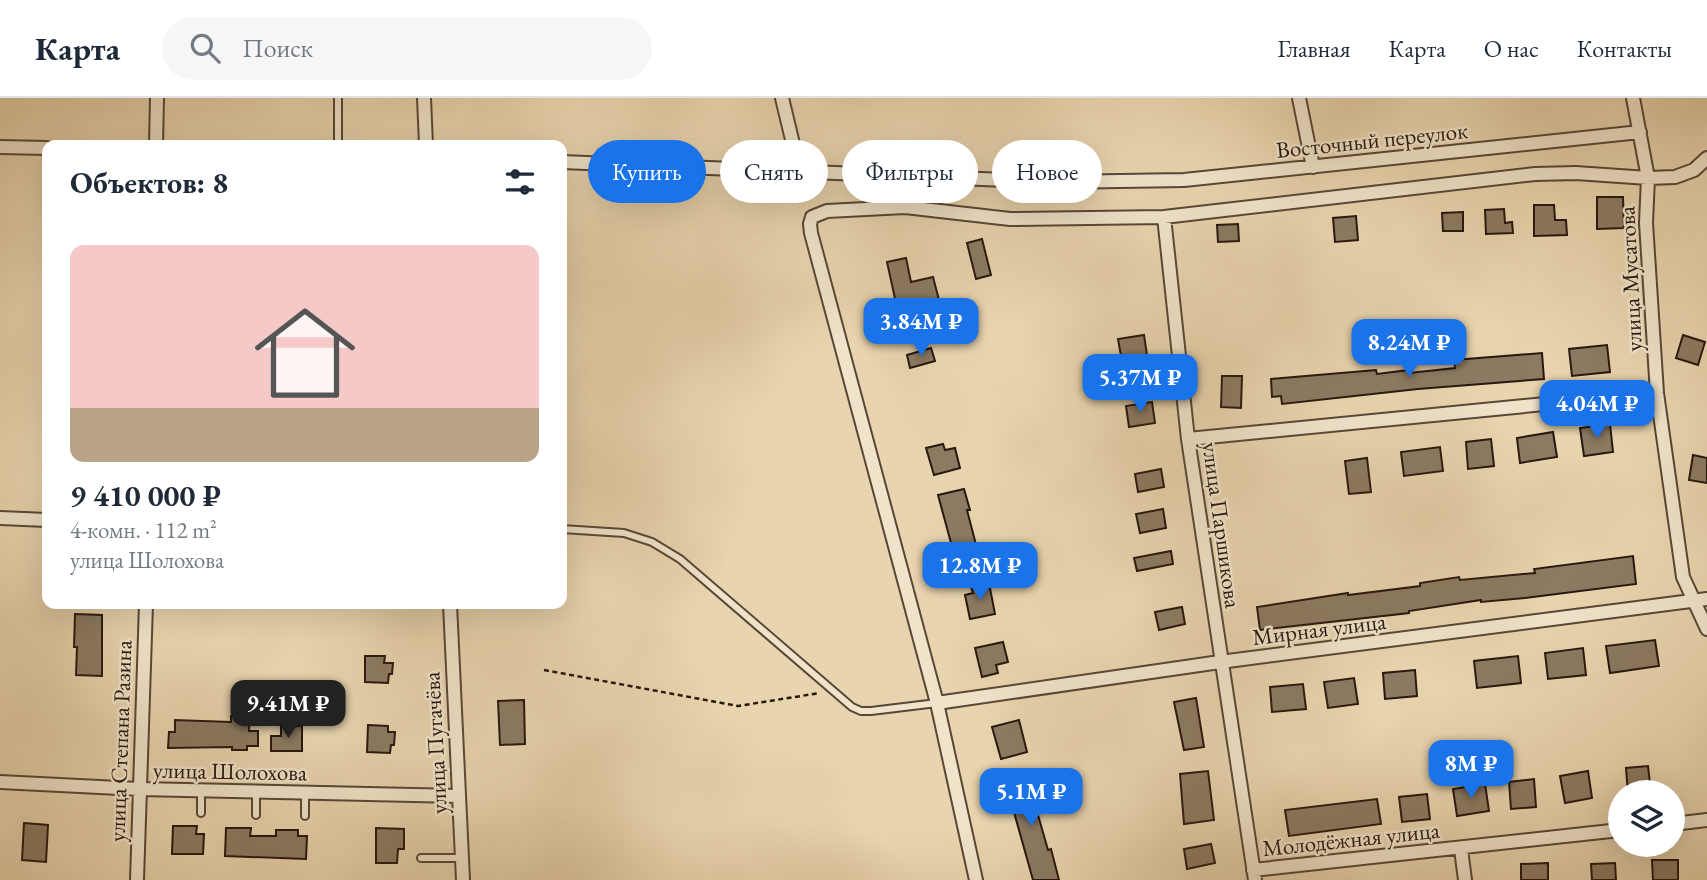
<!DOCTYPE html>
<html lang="ru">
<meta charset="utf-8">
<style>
body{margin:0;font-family:"EB Garamond",serif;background:#f6f6f7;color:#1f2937;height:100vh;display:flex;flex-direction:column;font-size:26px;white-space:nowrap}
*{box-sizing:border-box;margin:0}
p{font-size:23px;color:#747a83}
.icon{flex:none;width:38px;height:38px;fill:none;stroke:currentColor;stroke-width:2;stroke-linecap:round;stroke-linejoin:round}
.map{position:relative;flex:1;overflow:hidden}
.details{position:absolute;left:42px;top:42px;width:525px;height:469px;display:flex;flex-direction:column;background:#fff;border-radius:14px;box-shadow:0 7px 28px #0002}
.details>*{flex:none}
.guide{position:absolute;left:588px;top:42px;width:665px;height:63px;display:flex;gap:14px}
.buttons{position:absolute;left:1608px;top:682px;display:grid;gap:14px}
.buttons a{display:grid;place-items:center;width:77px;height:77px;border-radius:50%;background:#fff;box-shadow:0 7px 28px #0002;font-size:35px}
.price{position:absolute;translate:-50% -60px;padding:0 16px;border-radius:14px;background:#1a73e8;color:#fff;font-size:23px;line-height:46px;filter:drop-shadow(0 2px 4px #0008)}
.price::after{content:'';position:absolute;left:50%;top:42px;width:21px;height:16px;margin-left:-10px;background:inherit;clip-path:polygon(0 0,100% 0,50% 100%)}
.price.active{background:#222;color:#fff}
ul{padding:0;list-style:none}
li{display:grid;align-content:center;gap:14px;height:371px;padding:0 28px}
li span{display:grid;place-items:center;height:217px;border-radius:14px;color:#555}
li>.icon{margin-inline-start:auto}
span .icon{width:126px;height:126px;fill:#fffc;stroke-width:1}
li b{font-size:30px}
h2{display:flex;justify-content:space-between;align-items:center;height:84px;padding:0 28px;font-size:30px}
.chip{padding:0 24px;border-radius:32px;background:#fff;box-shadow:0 7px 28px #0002;font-size:24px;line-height:63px}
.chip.active{background:#1a73e8;color:#fff}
header{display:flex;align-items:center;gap:42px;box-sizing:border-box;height:98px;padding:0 35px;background:#fff;border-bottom:2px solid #e0e1e3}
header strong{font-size:33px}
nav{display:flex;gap:38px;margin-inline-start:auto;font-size:24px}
.search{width:490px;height:63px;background:#f6f6f7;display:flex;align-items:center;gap:18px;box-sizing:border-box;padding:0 24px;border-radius:38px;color:#747a83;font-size:26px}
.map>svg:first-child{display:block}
.building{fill:#8c7a62;stroke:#28180f;stroke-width:2}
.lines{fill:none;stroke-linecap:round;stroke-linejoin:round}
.service-casing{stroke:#584737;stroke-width:10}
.minor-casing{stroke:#584737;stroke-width:16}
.path{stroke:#28180f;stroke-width:2.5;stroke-dasharray:5 3.5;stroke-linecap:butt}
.service{stroke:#f0e3ca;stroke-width:6}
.minor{stroke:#f0e3ca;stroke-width:12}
.labels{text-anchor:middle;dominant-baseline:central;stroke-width:5;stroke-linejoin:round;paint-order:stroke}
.street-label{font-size:23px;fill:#28180f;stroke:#f0e3ca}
</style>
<header>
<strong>Карта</strong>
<div class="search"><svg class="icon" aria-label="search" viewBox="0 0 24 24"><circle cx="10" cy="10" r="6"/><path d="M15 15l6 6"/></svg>Поиск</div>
<nav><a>Главная</a><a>Карта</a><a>О нас</a><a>Контакты</a></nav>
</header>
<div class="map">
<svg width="1707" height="782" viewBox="0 0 1707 782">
<rect width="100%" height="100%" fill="#e8d4ae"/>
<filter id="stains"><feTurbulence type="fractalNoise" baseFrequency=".00286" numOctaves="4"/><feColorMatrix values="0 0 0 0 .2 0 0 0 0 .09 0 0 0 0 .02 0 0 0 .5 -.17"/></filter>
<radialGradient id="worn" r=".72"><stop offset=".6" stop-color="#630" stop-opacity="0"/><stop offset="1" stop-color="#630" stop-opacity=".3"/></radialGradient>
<path class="building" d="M1597 99H1623L1624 130 1597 131Z
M1534 107H1554L1555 122H1566L1567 137 1534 138Z
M1504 111 1505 125 1512 124 1513 135 1486 136 1485 112Z
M1463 114V133H1443L1442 115Z
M1356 118 1358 142 1335 144 1333 120Z
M1238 126 1239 143 1218 144 1217 127Z
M982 141 991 177 976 181 967 145Z
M906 160 911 184 933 179 939 202 915 208 921 232 903 237 887 164Z
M1144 237 1148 264 1141 265 1142 271 1124 275 1118 241Z
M1683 237 1705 244 1698 267 1676 260Z
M1607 247 1610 274 1572 278 1569 251Z
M931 250 935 263 910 270 907 257Z
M1542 255 1544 281 1418 291 1282 306 1281 298 1272 299 1271 281 1376 272 1377 276 1409 272V275L1455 270 1454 262Z
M1222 278H1242L1241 310 1221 309Z
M1152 304 1155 325 1129 329 1126 308Z
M1610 326 1613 354 1584 358 1580 330Z
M1553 334 1557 359 1520 365 1517 340Z
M1491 341 1494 368 1468 371 1466 344Z
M943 346 945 352 955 350 960 370 934 377 926 350Z
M1440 349 1443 373 1404 378 1401 354Z
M1693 357 1707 360V385L1689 382Z
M1367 360 1371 394 1349 396 1345 363Z
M1161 371 1164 389 1138 394 1135 376Z
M964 391 970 412H967L980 462 957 467 938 397Z
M1163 411 1166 430 1140 435 1136 416Z
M1171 453 1173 466 1137 473 1134 460Z
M1633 458 1636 486 1525 500 1481 504V502L1409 513V515L1260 532 1257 509 1348 495V497L1420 488V485L1459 479 1460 482 1535 475 1534 471Z
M989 485 995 516 970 521 965 497 973 495 971 489Z
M1182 509 1185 526 1159 532 1155 514Z
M75 516 102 517V578L76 577 77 549H74Z
M1655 542 1659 568 1610 575 1606 548Z
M1003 544 1008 564 996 567 998 575 982 579 975 550Z
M1583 550 1586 577 1548 581 1545 555Z
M365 558H385L384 565H393L392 576H389L388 585 365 584Z
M1518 558 1521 585 1477 590 1474 563Z
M1415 572 1417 598 1385 601 1383 575Z
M1354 580 1358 606 1328 610 1324 584Z
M1303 586 1306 611 1272 614 1270 589Z
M1196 600 1204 649 1184 652 1174 604Z
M524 602 525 646 500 647 498 603Z
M231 618H250L249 633H258V648H247V652H232V649L168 650 169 634H175V622L231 624Z
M1019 622 1027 654 1001 661 992 629Z
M368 627 388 628V634H395L394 647H391L390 655 367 654Z
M281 628H302V653H271V638H281Z
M1648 668 1651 695H1628L1626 670Z
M1208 673 1214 722 1184 726 1180 676Z
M1588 673 1592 700 1565 705 1560 678Z
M1031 675 1038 702 1034 703 1048 752 1051 751 1059 782H1033L1005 682Z
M1534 681 1536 709 1511 711 1509 684Z
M1485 686 1489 713 1457 718 1453 691Z
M1427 696 1430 721 1402 724 1399 699Z
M1377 701 1381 726 1289 738 1285 712Z
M24 725 48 727 46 764 22 762Z
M173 728H197L196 736H204L203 756H172Z
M226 730H251L250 738H276V732H298V738H307L306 761 225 758Z
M376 730 404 731V751H398L397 765H376Z
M1211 746 1215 765 1187 771 1184 751Z
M1652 762H1678V782H1653Z
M1548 765V782H1521V766Z
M1615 765 1616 782H1592L1591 766Z"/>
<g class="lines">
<g class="service-casing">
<path id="service" d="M338 47V0
M562 431 624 435 652 444 680 461 852 609 861 613H871L937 605
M201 693V715
M256 694V717
M305 696V718
M421 760H461"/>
</g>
<g class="minor-casing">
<path id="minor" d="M424 0 426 47
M782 0 800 75
M1299 0 1313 69
M1633 0 1648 80 1646 125 1657 295 1683 479 1707 531
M156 47 157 0
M0 49 47 50
M562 64 1057 84 1184 82 1640 34
M1164 119 1188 341 1255 782
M1188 341 1657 295
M0 420 47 422
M450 506 463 782
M937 605 1220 564 1707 501
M0 684 139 691 459 698
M1673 726 1707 722
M1461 751 1465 782
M1253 772 1620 732
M137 782 146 506
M976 782 937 605 811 135 810 126 812 119 827 113 905 109 1010 121 1164 119 1535 76 1576 75 1648 80 1675 79 1694 72 1707 60"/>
</g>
<path class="path" d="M544 572 738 608 820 595"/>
<use href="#service" class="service"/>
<use href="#minor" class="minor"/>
</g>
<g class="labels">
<g class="street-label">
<text transform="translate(1372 42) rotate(-6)">Восточный переулок</text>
<text transform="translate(1630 181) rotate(-93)">улица Мусатова</text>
<text transform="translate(1222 427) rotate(82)">улица Паршикова</text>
<text transform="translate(1319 531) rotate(-7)">Мирная улица</text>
<text transform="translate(120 643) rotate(-88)">улица Степана Разина</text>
<text transform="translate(435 645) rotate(-93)">улица Пугачёва</text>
<text transform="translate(230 673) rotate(1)">улица Шолохова</text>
<text transform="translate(1351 741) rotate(-6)">Молодёжная улица</text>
</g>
</g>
<rect width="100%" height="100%" filter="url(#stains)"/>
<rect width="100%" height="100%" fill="url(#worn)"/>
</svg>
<div class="buttons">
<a><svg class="icon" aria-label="layers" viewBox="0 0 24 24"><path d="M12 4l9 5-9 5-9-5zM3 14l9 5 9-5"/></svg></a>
</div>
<b class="price" style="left:921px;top:260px">3.84M ₽</b>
<b class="price" style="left:1409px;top:281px">8.24M ₽</b>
<b class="price" style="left:1140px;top:316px">5.37M ₽</b>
<b class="price" style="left:1597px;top:342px">4.04M ₽</b>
<b class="price" style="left:980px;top:504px">12.8M ₽</b>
<b class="price active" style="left:288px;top:642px">9.41M ₽</b>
<b class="price" style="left:1471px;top:702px">8M ₽</b>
<b class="price" style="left:1031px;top:730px">5.1M ₽</b>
<div class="guide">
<a class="chip active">Купить</a>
<a class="chip">Снять</a>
<a class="chip">Фильтры</a>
<a class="chip">Новое</a>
</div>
<section class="details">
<h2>Объектов: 8<svg class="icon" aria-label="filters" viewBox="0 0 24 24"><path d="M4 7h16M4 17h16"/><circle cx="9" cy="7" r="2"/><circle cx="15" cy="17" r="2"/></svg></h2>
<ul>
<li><span style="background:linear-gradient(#f6c9c9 75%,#b9a48a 0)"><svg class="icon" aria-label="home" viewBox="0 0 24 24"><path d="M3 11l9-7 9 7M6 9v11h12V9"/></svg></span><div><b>9 410 000 ₽</b><p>4-комн. · 112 m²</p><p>улица Шолохова</p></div></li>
</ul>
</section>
</div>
